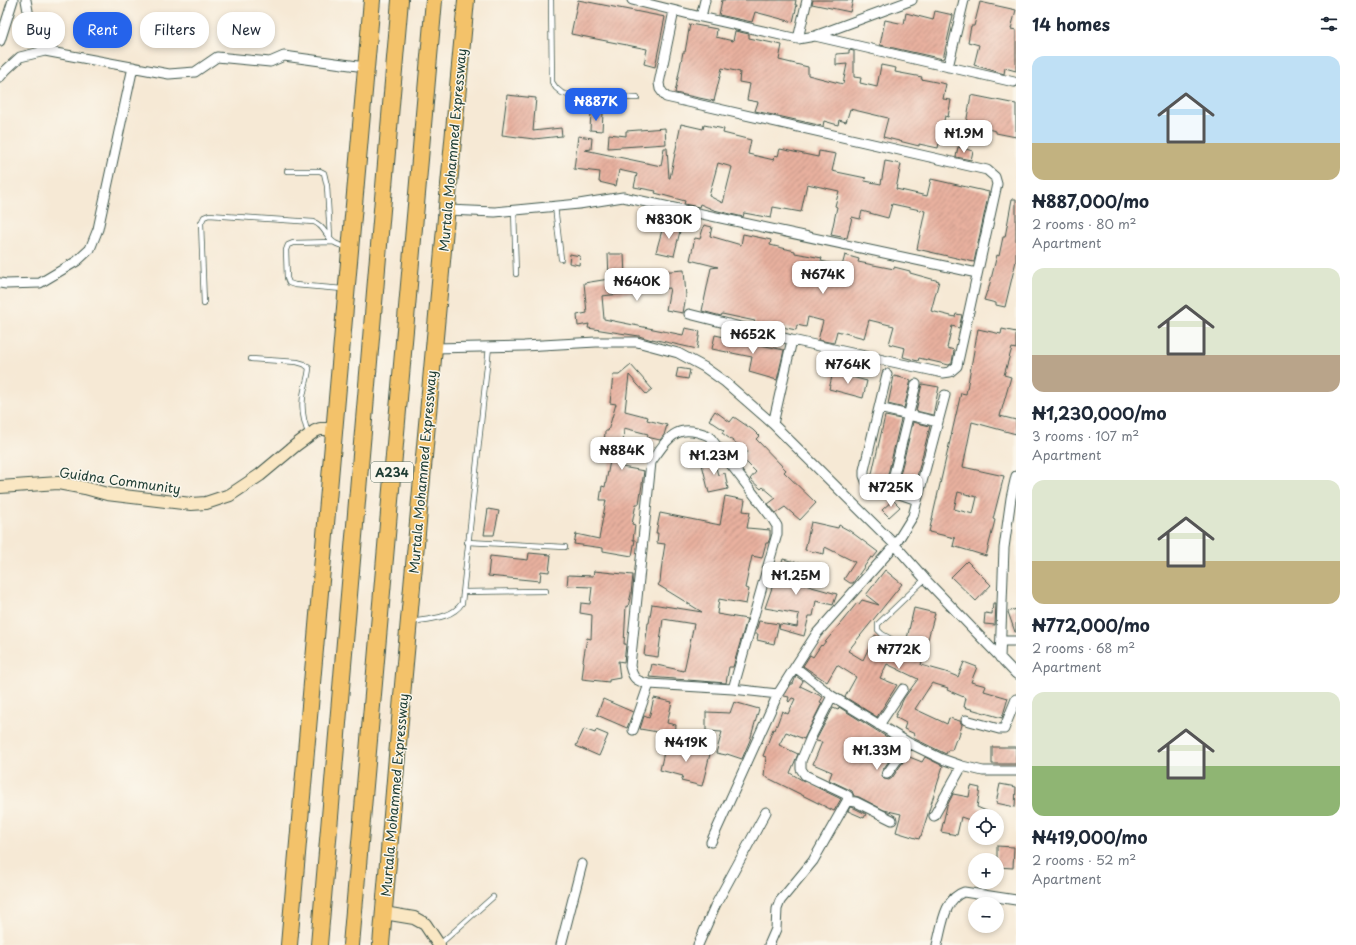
<!DOCTYPE html>
<meta charset="utf-8">
<style>
body{margin:0;font-family:"Playpen Sans",sans-serif;background:#f2f2f3;color:#1f2937;height:100vh;display:flex;flex-direction:column;font-size:15px;white-space:nowrap}
*{box-sizing:border-box;margin:0}
p{font-size:13px;color:#747a83}
.icon{flex:none;width:22px;height:22px;fill:none;stroke:currentColor;stroke-width:2;stroke-linecap:round;stroke-linejoin:round}
.map{position:relative;flex:1;overflow:hidden}
.sheet{display:flex;flex-direction:column;background:#fff;width:340px}
.sheet>*{flex:none}
.hud{position:absolute;left:12px;top:12px;width:380px;height:36px;display:flex;gap:8px}
.controls{position:absolute;left:968px;top:809px;display:grid;gap:8px}
.controls a{display:grid;place-items:center;width:36px;height:36px;border-radius:50%;background:#fff;box-shadow:0 2px 6px #0003;font-size:20px}
.price{position:absolute;translate:-50% -34px;padding:0 9px;border-radius:8px;background:#fff;color:#222;font-size:13px;line-height:26px;filter:drop-shadow(0 1px 2px #0008)}
.price::after{content:'';position:absolute;left:50%;top:24px;width:12px;height:9px;margin-left:-6px;background:inherit;clip-path:polygon(0 0,100% 0,50% 100%)}
.price.active{background:#2563eb;color:#fff}
ul{padding:0;list-style:none}
li{display:grid;align-content:center;gap:8px;height:212px;padding:0 16px}
li span{display:grid;place-items:center;height:124px;border-radius:12px;color:#555}
li>.icon{margin-inline-start:auto}
span .icon{width:72px;height:72px;fill:#fffc;stroke-width:1}
li b{font-size:17px}
h2{display:flex;justify-content:space-between;align-items:center;height:48px;padding:0 16px;font-size:17px}
.chip{padding:0 14px;border-radius:16px;background:#fff;box-shadow:0 2px 6px #0003;font-size:14px;line-height:36px}
.chip.active{background:#2563eb;color:#fff}
main{display:flex;flex:1;min-height:0}
.map>svg:first-child{display:block}
.building{fill:url(#building-hatch);fill-rule:evenodd}
.lines{fill:none;stroke-linecap:round;stroke-linejoin:round}
.lane-casing{stroke:#3f574c;stroke-width:6}
.street-casing{stroke:#3f574c;stroke-width:11}
.secondary-casing{stroke:#3f574c;stroke-width:14}
.highway-casing{stroke:#3f574c;stroke-width:18}
.lane{stroke:#fff;stroke-width:4.5}
.street{stroke:#fff;stroke-width:9}
.secondary{stroke:#fae7c3;stroke-width:12}
.highway{stroke:#f3c26a;stroke-width:16}
.labels{text-anchor:middle;dominant-baseline:central;stroke-width:3;stroke-linejoin:round;paint-order:stroke}
.shield{fill:#fbf7ec;stroke:#61756b;stroke-width:1}
.shield-label{font-size:12px;font-weight:bold;fill:#1f3d34}
.street-label{font-size:13px;fill:#1f3d34;stroke:#fbf7ec}
</style>
<main>
<div class="map">
<svg width="1016" height="945" viewBox="0 0 1016 945">
<defs>
<pattern id="building-hatch" width="6" height="6" patternUnits="userSpaceOnUse"><rect width="6" height="6" fill="#e8b09f"/><path d="M-1 1l2-2M0 6l6-6M5 7l2-2" fill="none" stroke="#bb9082"/></pattern>
</defs>
<rect width="100%" height="100%" fill="#fbf7ec"/>
<filter id="ink" filterUnits="userSpaceOnUse"><feTurbulence type="fractalNoise" baseFrequency=".025" numOctaves="2"/><feDisplacementMap in="SourceGraphic" scale="8" xChannelSelector="R" yChannelSelector="G"/><feConvolveMatrix kernelMatrix="1 2 1 2 8 2 1 2 1" color-interpolation-filters="sRGB"/></filter>
<filter id="wash" filterUnits="userSpaceOnUse"><feTurbulence type="fractalNoise" baseFrequency=".012" numOctaves="4" result="noise"/><feDisplacementMap in="SourceGraphic" scale="16" xChannelSelector="R" yChannelSelector="G"/><feGaussianBlur stdDeviation="0.9" result="paint"/><feColorMatrix in="noise" values="0 0 0 0 0 0 0 0 0 0 0 0 0 0 0 0 0 1.4 0 .05"/><feComposite in="paint" operator="in"/></filter>
<g filter="url(#wash)">
<rect width="100%" height="100%" fill="#f6e9d5"/>
<g id="blocks">
<path class="building" d="M578 0 665 17 655 67 644 64 647 49 571 34Z
M722 0H796L795 5H797L793 22 755 12 752 22 719 15Z
M813 0H853L850 12 812 4Z
M980 2 1016 10 1011 29 1016 30V71L1005 68 1004 74 974 65 979 45 968 42 971 26H974Z
M935 11 953 15 943 59 880 45 885 20 904 24 906 13 933 20Z
M690 24 717 29 716 37 733 41 735 31 749 34V38L782 45 779 60 808 67V75L843 84 847 64 836 65V54L849 53V50L854 51V77L861 78 860 83 877 87 881 65 896 68 895 72 922 77 921 79 946 84 943 99 951 100 948 117 945 116 938 148 919 144V146L883 137 888 118 850 109 846 122 839 120 838 125 824 121 823 126 755 111 758 102 747 100 750 84 739 82 740 72 722 68 714 101 675 93 683 52H685Z
M507 95 536 98 533 131 561 128 562 136 534 139 502 135Z
M971 95 1016 104V137L996 133V131L966 124Z
M591 112 603 113 602 131 590 130Z
M681 124 703 129 704 125 724 129 723 133 751 140 748 154 774 160 775 155 778 156 780 149 818 157 819 151 836 154 832 171 866 178 865 181 881 184 885 161 901 164 896 189 927 196 931 179 989 192 974 262 917 249 925 211 892 204 888 218 862 211 860 219 852 217 847 238 831 235 837 207 835 206 839 191 807 184 801 212 773 207 771 218 744 213 743 217 714 210 700 204 699 207 684 204 685 201 655 193 656 191 634 187 637 174 619 170 616 186 599 182 600 172 574 169 578 136 592 138 591 149 585 150 661 166 664 148H667L669 178H670ZM718 163 732 167 723 203 709 196Z
M665 128 666 144 608 148 609 134 626 136V131Z
M958 147 973 151 971 160 956 157Z
M1012 199H1016V261L1005 307 996 305V303L984 300 987 291H988L997 255 999 256 1003 237H1005Z
M664 223 681 227 674 256 656 252Z
M704 225 712 227 710 236 741 245 743 234 771 240 770 245 795 251V253L822 258 821 261 842 266 845 255 859 259 858 262 894 269V267L910 271V273L939 281 931 311 955 317 956 314 962 315 959 328 952 326 947 348 954 350 952 363 949 365 919 358 918 361 903 357 905 348 889 344 894 326 869 320 864 338 837 331 834 343 818 340 823 321 808 317 806 327 797 325 796 330 768 324 767 327 754 324 755 321 722 314 721 316 702 311 711 268 718 267 690 260 695 238 700 239Z
M570 254 580 256 579 265 569 263Z
M608 254H624L625 277 646 275V273L684 270 686 296 683 313 666 310 670 288 602 296 604 319 683 335 685 328 700 331 697 349 652 339V340L639 336 588 328 589 324 578 326 577 315 587 313 584 283 609 279Z
M978 329 1001 334 1002 329 1016 332V349L1012 348 1004 375 1011 377 1000 416 1016 420V434L972 422 963 467 1004 476 993 519 995 520 986 556 953 546 955 538 929 532 961 393 966 394ZM958 492 977 497 973 514 954 509Z
M715 335 784 350 777 380 749 372 752 357 712 349Z
M631 365 652 389 646 394 629 375 625 411 648 417 647 420 667 425 664 435 660 440 647 437 648 434 624 428 622 467 644 471 639 504H636L632 524 635 525 633 540H635L632 556 603 551V548L574 544 576 534 599 539 606 500H600L602 486 605 487 610 461H603L605 431H608L616 404 610 403 613 375H619Z
M678 368 690 370 688 379 676 377Z
M833 372 867 381 863 398 829 389Z
M894 376 911 380 904 408 888 404Z
M922 384 939 387 933 415 916 411Z
M715 411 730 422 734 417 753 430 759 436 756 439 786 470 784 472 816 503 800 520 785 507 776 513 768 504 776 498 763 487 761 489 750 479 756 472 742 458 748 452 722 433 724 430 709 420Z
M885 416 901 419 886 483 871 478Z
M913 422 930 426 913 492 897 487Z
M713 457 718 475 725 473 728 489 709 493 701 460Z
M725 496 745 500 743 511 750 512 747 528 770 530V538L768 543H766L762 558 752 556 745 588 749 589 746 604 719 599 717 614 747 619 733 667H729L726 683 649 677 652 664 684 671 694 624 663 619 658 657 644 655 648 623H649L652 604 702 612 658 585 660 582 662 563 665 544 657 543 658 533H656L660 513 720 525Z
M893 500 900 507 889 517 882 510Z
M488 509 499 511 494 535H484Z
M811 522 838 528 839 525 850 531 878 552 873 558 871 557 853 583H850L844 579 855 562 825 547 824 554 805 550Z
M529 553 551 555 549 572 541 571 540 581 488 576 490 556 528 560Z
M783 559 806 565 801 584 837 594 833 605 816 601 813 616H809L804 636 779 629 780 624 797 627 799 614 765 608 775 579 777 580Z
M967 561 991 585 976 601 951 577Z
M885 570 902 584 848 651 863 660 875 635 916 657H920L921 655V652L906 643 914 608 935 613 921 665 946 672 958 677 964 662 977 667 971 682 986 686 984 691 1008 698 1002 718 964 707 966 698 947 690 948 688 932 683 915 709 947 724 949 718 960 721 962 725 958 739H956L952 750H948L946 754 913 738 915 734 904 729 906 723 895 717 904 698 918 679 887 664 880 678 897 685 877 717 845 697 856 677 837 665 827 682 803 666 810 655 813 657 821 645 822 646 857 603 859 604 862 600 879 605 866 595Z
M594 571 633 575 631 594 628 607 626 606 624 644H626L624 662 618 661 620 678 609 680V682L582 679 584 662 583 661 587 638 591 639 592 615 580 613 581 603 590 604 592 587 567 586 568 575 593 576Z
M993 603H996L995 625 984 624 985 613 992 614Z
M1016 609V632H1015L1008 612Z
M759 621 779 624 774 644 757 640 758 634H755Z
M796 676 803 681 800 686 823 697 820 702 822 703 804 739 786 732 779 745 798 754 790 773 802 780 841 799 834 811 764 776 766 757 763 756 773 729 775 730 782 711 788 714 795 699 792 698 789 702 788 701 789 697 784 696 791 684H793Z
M654 698 672 702 667 723 676 725 675 735 640 729 644 716 649 718Z
M603 699 633 712 627 728 597 715Z
M734 702 759 709 750 740 742 759 727 754 726 755 716 753 722 732 706 731V712L730 713Z
M839 707 898 744 895 752 882 771 881 776 884 779 889 780 892 778 907 756 922 762 925 757 943 766 921 836H920L919 839 896 832 901 814 884 810 859 797 854 796 852 791 848 789 829 780 832 772 813 764 822 742 816 741V740L833 708 838 710Z
M584 729 595 733 596 730 608 735 599 756 576 746Z
M666 743 690 749 691 744 711 750 702 786 681 781 683 776 660 770Z
M992 747H1016V764H992Z
M1000 784 1016 787 1015 807 996 803Z
M971 786 980 788 977 807 998 816H975V822L961 817 957 835 941 832 947 806 953 794 969 797Z
M850 807 854 808 866 814 864 818 848 811Z
M997 846 1014 847 1013 868 997 867Z"/>
</g>
</g>
<g filter="url(#ink)">
<use href="#blocks" fill-opacity="0" stroke="#3f574c" stroke-width="1"/>
<g class="lines">
<g class="lane-casing">
<path id="lane" d="M551 0 552 82 556 88 562 93 571 96 637 98
M287 171H320L324 173 327 186 330 237
M555 206 561 259
M514 210 516 274
M333 242 293 243 288 245 286 250 287 278 289 283 295 285 343 289
M204 304 201 223 204 217 209 215 314 222C325 226 326 238 335 243 338 245 343 246 347 247
M251 359 297 362 304 364 309 368C308 380 304 387 303 397 301 411 304 423 309 435
M467 542 565 547
M463 592 546 591
M411 622C428 619 452 619 462 603L489 347
M918 654 882 634 878 630V624L925 579
M440 944 493 897"/>
</g>
<g class="street-casing">
<path id="street" d="M26 0 31 28 45 51
M632 0 701 17 798 39 815 36 1014 82
M674 11 659 83 660 89 666 97 987 170 995 177 997 184 957 366 950 372 943 373 792 340 689 314
M701 17 705 0
M815 36 912 0
M798 39 807 0
M0 41 13 0
M948 67 964 0
M0 77 6 70 20 57 45 51 169 74 195 72 217 57 270 62 284 56 365 67
M447 210 495 212 579 204 623 197 977 273
M0 283 6 284 40 283 77 261 90 249 98 229 133 67
M434 348 524 346 596 342H637L678 353 704 367 725 382 773 424 895 545 925 579 1016 674
M887 374 864 470V476L867 483 917 500
M879 408 938 422
M773 424 792 340
M890 491 916 384
M1002 641H1016
M1000 658 1004 548 1011 498 1016 476
M795 667 832 696 909 743 942 759 962 766 983 771H1016
M733 689 777 534V526L772 518 709 436C676 422 669 437 651 462L630 666C633 679 636 681 649 684L733 689 778 694
M966 720 999 729H1004L1016 699
M879 725 903 689
M633 730 649 684
M887 774 909 743
M847 801 856 802 892 820
M934 816 962 766
M711 842 778 694 795 667 817 633 895 545 913 516 945 395
M561 945 582 864
M698 945 715 906 766 812
M769 945 776 929 777 909 780 901 813 861 847 801 848 796 845 794 805 775 801 769V761L811 737 832 696
M937 945C942 927 944 898 964 892L1016 900"/>
</g>
<g class="secondary-casing">
<path id="secondary" d="M0 487 58 483 85 488 107 494 191 504 206 503 230 495 260 475 296 445 315 431 320 429H334
M384 913 414 918 425 924 439 945"/>
</g>
<g class="highway-casing">
<path id="highway" d="M289 945 372 0
M319 945 400 0
M351 945 434 0
M381 945 403 685 466 0"/>
</g>
<use href="#lane" class="lane"/>
<use href="#street" class="street"/>
<use href="#secondary" class="secondary"/>
<use href="#highway" class="highway"/>
</g>
</g>
<g class="labels">
<rect class="shield" x="371" y="462" width="42" height="20" rx="3"/>
<g class="shield-label">
<text x="392" y="472">A234</text>
</g>
<g class="street-label">
<text transform="translate(452 150) rotate(-85)">Murtala Mohammed Expressway</text>
<text transform="translate(422 472) rotate(-85)">Murtala Mohammed Expressway</text>
<text transform="translate(120 480) rotate(8)">Guidna Community</text>
<text transform="translate(394 795) rotate(-85)">Murtala Mohammed Expressway</text>
</g>
</g>
</svg>
<div class="controls">
<a><svg class="icon" aria-label="locate" viewBox="0 0 24 24"><circle cx="12" cy="12" r="6"/><path d="M12 2v4M12 18v4M2 12h4M18 12h4"/></svg></a>
<a>+</a>
<a>−</a>
</div>
<b class="price active" style="left:596px;top:122px">₦887K</b>
<b class="price" style="left:964px;top:154px">₦1.9M</b>
<b class="price" style="left:669px;top:240px">₦830K</b>
<b class="price" style="left:823px;top:295px">₦674K</b>
<b class="price" style="left:637px;top:302px">₦640K</b>
<b class="price" style="left:753px;top:355px">₦652K</b>
<b class="price" style="left:848px;top:385px">₦764K</b>
<b class="price" style="left:622px;top:471px">₦884K</b>
<b class="price" style="left:714px;top:476px">₦1.23M</b>
<b class="price" style="left:891px;top:508px">₦725K</b>
<b class="price" style="left:796px;top:596px">₦1.25M</b>
<b class="price" style="left:899px;top:670px">₦772K</b>
<b class="price" style="left:686px;top:763px">₦419K</b>
<b class="price" style="left:877px;top:771px">₦1.33M</b>
<div class="hud">
<a class="chip">Buy</a>
<a class="chip active">Rent</a>
<a class="chip">Filters</a>
<a class="chip">New</a>
</div>
</div>
<section class="sheet">
<h2>14 homes<svg class="icon" aria-label="filters" viewBox="0 0 24 24"><path d="M4 7h16M4 17h16"/><circle cx="9" cy="7" r="2"/><circle cx="15" cy="17" r="2"/></svg></h2>
<ul>
<li><span style="background:linear-gradient(#bfe0f5 70%,#c2b280 0)"><svg class="icon" aria-label="home" viewBox="0 0 24 24"><path d="M3 11l9-7 9 7M6 9v11h12V9"/></svg></span><div><b>₦887,000/mo</b><p>2 rooms · 80 m²</p><p>Apartment</p></div></li>
<li><span style="background:linear-gradient(#dfe7d0 70%,#b9a48a 0)"><svg class="icon" aria-label="home" viewBox="0 0 24 24"><path d="M3 11l9-7 9 7M6 9v11h12V9"/></svg></span><div><b>₦1,230,000/mo</b><p>3 rooms · 107 m²</p><p>Apartment</p></div></li>
<li><span style="background:linear-gradient(#dfe7d0 65%,#c2b280 0)"><svg class="icon" aria-label="home" viewBox="0 0 24 24"><path d="M3 11l9-7 9 7M6 9v11h12V9"/></svg></span><div><b>₦772,000/mo</b><p>2 rooms · 68 m²</p><p>Apartment</p></div></li>
<li><span style="background:linear-gradient(#dfe7d0 60%,#8fb573 0)"><svg class="icon" aria-label="home" viewBox="0 0 24 24"><path d="M3 11l9-7 9 7M6 9v11h12V9"/></svg></span><div><b>₦419,000/mo</b><p>2 rooms · 52 m²</p><p>Apartment</p></div></li>
</ul>
</section>
</main>
